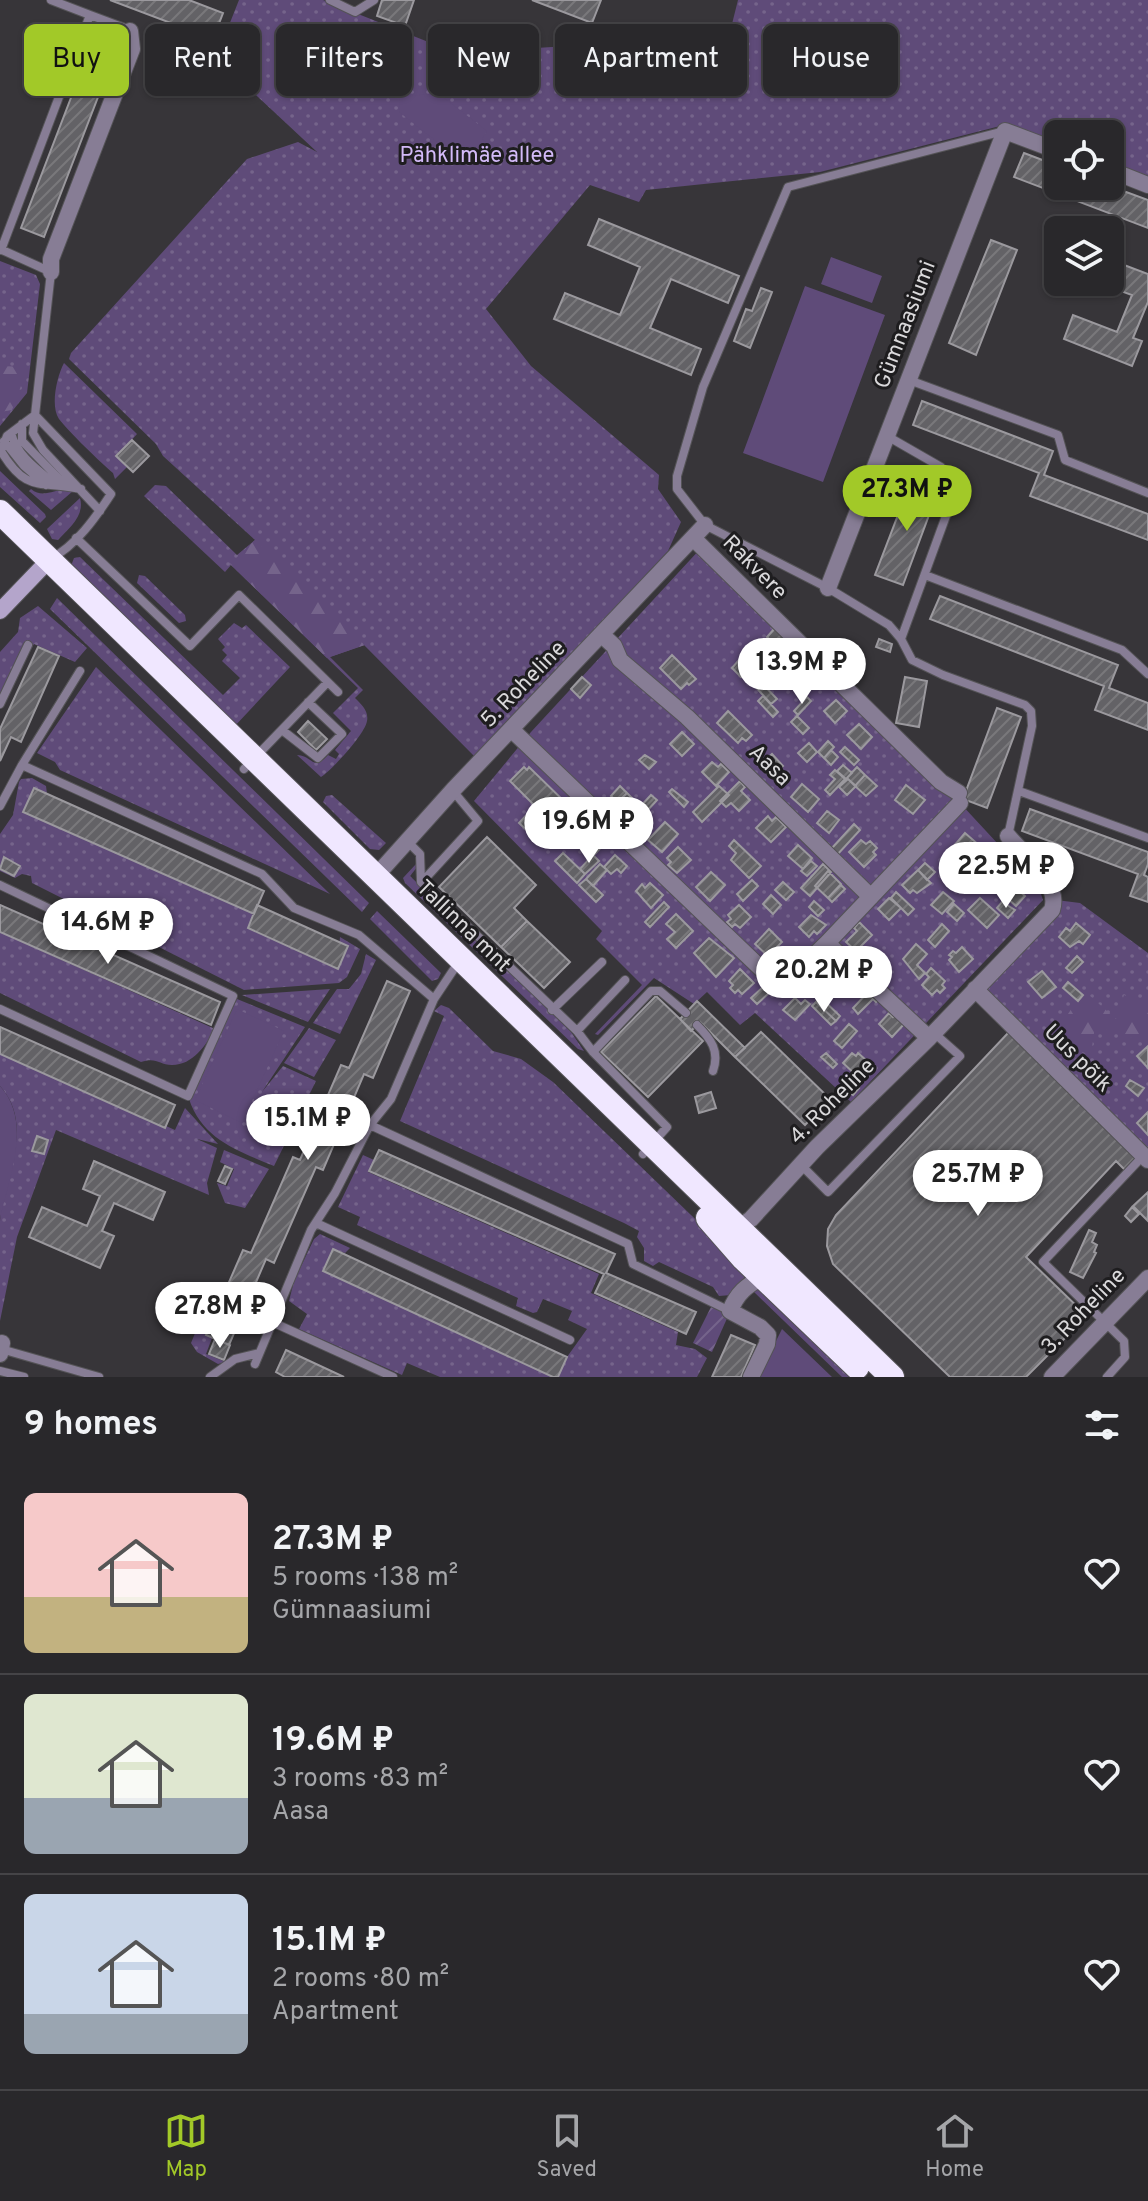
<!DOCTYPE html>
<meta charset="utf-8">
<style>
body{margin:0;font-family:Overpass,sans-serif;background:#313033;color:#f1f3f6;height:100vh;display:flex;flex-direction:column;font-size:30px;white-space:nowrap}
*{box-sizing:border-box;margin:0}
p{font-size:26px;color:#a5a6a9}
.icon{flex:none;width:44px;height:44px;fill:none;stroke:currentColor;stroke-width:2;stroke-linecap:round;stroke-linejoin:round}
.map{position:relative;height:1377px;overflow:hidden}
.details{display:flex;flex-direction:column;background:#29282b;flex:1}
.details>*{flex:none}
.hud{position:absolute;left:24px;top:24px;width:1100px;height:72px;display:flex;gap:16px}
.buttons{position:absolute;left:1044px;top:120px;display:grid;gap:16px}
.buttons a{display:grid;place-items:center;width:80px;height:80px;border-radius:12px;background:#29282b;box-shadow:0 2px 6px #0004,0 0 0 2px #454447;font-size:40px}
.price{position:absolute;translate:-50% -68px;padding:0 18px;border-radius:28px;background:#fff;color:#222;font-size:26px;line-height:52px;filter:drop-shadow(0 2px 4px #0008)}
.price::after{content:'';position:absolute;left:50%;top:48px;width:24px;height:18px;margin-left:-12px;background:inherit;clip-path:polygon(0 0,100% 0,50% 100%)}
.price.selected{background:#a2c928;color:#111}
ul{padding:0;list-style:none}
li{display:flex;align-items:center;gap:24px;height:200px;padding:0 24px}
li+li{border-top:2px solid #454447}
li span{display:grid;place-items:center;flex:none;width:224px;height:160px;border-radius:12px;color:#555}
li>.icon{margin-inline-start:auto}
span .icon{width:96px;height:96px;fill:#fffc;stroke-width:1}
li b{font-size:34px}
h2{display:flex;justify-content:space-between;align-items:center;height:96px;padding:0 24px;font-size:34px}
.pill{padding:0 28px;border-radius:12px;background:#29282b;box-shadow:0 2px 6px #0004,0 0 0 2px #454447;font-size:28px;line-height:72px}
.pill.selected{background:#a2c928;color:#111}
.tabs{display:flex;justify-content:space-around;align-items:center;height:112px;border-top:2px solid #454447;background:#29282b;font-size:22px;color:#a5a6a9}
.tabs a{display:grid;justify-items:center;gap:4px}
.tabs .selected{color:#a2c928}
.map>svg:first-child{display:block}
.grass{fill:url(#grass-dots)}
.forest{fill:url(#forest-firs)}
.garden{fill:url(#garden-furrows)}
.pitch{fill:#5f4b79}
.building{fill:url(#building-hatch);stroke:#9b999e;stroke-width:2}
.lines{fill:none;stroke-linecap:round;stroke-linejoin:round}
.lane-casing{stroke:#545356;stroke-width:10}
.street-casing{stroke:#545356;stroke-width:18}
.secondary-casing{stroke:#545356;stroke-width:18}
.highway-casing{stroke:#545356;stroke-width:26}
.lane{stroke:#877d95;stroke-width:8}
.street{stroke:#877d95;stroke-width:16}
.secondary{stroke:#b4a5cb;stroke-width:16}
.highway{stroke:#f0e7ff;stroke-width:24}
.labels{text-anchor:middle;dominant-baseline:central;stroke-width:6;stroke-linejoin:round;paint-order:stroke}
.park-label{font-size:22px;fill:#d3baf8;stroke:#1e1d1f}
.street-label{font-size:22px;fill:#dad9db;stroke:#1e1d1f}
</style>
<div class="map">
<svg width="1148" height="1377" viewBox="0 0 1148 1377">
<defs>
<pattern id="grass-dots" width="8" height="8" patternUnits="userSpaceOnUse" patternTransform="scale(2)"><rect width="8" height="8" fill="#5f4b79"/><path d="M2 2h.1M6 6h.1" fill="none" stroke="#75648b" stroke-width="1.8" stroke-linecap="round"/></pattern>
<pattern id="forest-firs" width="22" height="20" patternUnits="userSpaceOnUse" patternTransform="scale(2)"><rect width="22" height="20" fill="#5f4b79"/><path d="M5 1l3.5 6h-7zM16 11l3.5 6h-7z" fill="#75648b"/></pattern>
<pattern id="garden-furrows" width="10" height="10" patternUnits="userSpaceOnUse" patternTransform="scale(2)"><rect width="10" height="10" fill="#5f4b79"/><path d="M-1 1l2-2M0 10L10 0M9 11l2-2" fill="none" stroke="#75648b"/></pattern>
<pattern id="building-hatch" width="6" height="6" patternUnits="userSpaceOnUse" patternTransform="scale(2)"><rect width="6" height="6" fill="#636266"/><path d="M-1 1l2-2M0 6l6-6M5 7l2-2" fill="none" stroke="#79787b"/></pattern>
</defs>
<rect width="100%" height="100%" fill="#373539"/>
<path class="grass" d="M239 0H323L456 53 729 36 738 0H1148V179L1110 165V134H1058V145L1004 125 820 172 646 190 639 202 590 185 486 309 531 366 659 475 658 489 681 522 668 551 475 757 364 645 330 657 363 690 355 698C361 704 369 711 367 721 365 734 332 770 321 777L297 755C314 756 312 772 328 755L336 759 339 754 335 750 351 731 333 713 358 688 231 565 225 572 144 496 155 485 166 486 237 555 255 540 163 456 156 444 69 359 71 353 247 159 298 142 317 152 216 58Z
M0 261 36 275 40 284 27 393 0 426Z
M64 363 137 434 117 456 127 467 115 479 113 473C102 464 67 430 59 419 50 406 57 376 64 363Z
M0 471 45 514 46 517 40 523 0 487Z
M31 489C45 501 58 485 73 491L51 510 29 491Z
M80 498C85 516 69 528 58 540L52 539 47 529Z
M702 547 960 803 1039 888 1043 900 851 1102 755 1013 740 1025 707 992 694 1004 654 978 598 1035 595 1034 642 985 596 939 602 931 474 801 531 732Z
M80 557 223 695 240 678 222 661 227 655 222 650 225 647 218 639 234 623 242 628 246 625 290 667 233 728 71 566 74 558Z
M139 575 145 576 185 615 186 621 179 623 137 583Z
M57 598 369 903 362 912 50 609Z
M38 606 87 648 75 662 34 644 0 704V652L18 632 20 618Z
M96 667 330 894 60 770 55 762 37 753Z
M32 778 46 786 47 794 24 812 253 913 248 928 337 969 340 937 360 949 347 977 339 983 244 990 32 883 31 876 22 874 15 878 0 871V834L13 815 19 782 21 779Z
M332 795 386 843 379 850 370 849 323 802 326 796Z
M416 864 418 866 410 876 571 1032 584 1051 578 1049 405 883 403 878Z
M1056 900 1080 903 1148 953V1157L975 989Z
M377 911 441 973 438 979 432 981 370 919Z
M0 932 215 1029C206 1045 193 1065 172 1065 159 1065 157 1057 141 1062L0 993Z
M366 954 376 960 340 1034 313 1023 337 989H349L361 974Z
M330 989 308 1022 242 995Z
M237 999 305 1027 262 1092 283 1066 316 1081 274 1166C238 1151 202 1139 189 1099Z
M441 1005 449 1008 493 1051 521 1059 553 1082 746 1268 745 1277 731 1295 719 1296 713 1287 659 1262 653 1266 644 1261V1248L637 1237 639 1231 624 1223 400 1121 444 1016 434 1011Z
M309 1028 336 1040 314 1077 284 1063Z
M0 1053 175 1130 185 1108 218 1144 197 1139 217 1148 207 1183 209 1195 56 1130 17 1237 0 1321C0 1288 0 1255 0 1222 3 1176 36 1126 0 1086Z
M224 1150 269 1169 245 1208 225 1203 217 1183 227 1186 234 1169 220 1162Z
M363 1155 374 1160 368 1172 599 1274 591 1293 678 1332 676 1345 695 1349 707 1358 697 1377H558L567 1357 587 1329 568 1320 572 1311 543 1299 537 1312 533 1313 516 1306 518 1298 357 1225 360 1217 338 1207Z
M320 1234 350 1248 345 1253 333 1249 324 1271 553 1377H440L407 1363 402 1375 299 1329 307 1314 289 1301 294 1281 314 1239Z
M759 1286 858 1377H842L753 1291Z
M198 1326 206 1328 205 1335 212 1338 206 1354 226 1362 218 1364 197 1352 191 1343Z"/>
<path class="forest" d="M0 366 28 367 12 410 0 412Z
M255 540 365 645 327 658 230 564Z
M1124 995 1136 1000 1148 998V1040L1141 1041 1095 1026 1092 1047 1087 1054 1052 1038 1074 1005 1090 996 1116 1019Z"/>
<path class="garden" d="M712 1305 729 1314 712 1352 693 1343Z"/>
<path class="pitch" d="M439 94 487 131 482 139 494 149 481 167 468 157 462 161 459 159 399 112 400 96Z
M831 257 882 276 872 303 821 284Z
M805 286 885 315 823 482 743 453Z
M237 1009 284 1031 242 1123 195 1100Z
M0 1086C33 1122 9 1177 0 1219Z
M782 1329 832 1377H758Z"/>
<path class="building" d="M110 0H189L223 13 213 39Z
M382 0H414L405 26 377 16Z
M532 0H601L592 23Z
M92 43 115 53 44 237 21 228Z
M1024 153 1058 166V186H1110L1148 200V228L1014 177Z
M599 219 739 276 728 303 671 279 650 328 701 349 691 375 554 319 565 293 620 315 640 267 588 245Z
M991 240 1017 250 976 355 949 343Z
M1124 265 1148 274V302L1133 338 1142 341 1132 366 1064 339 1073 315 1117 332 1132 295 1115 289Z
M761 288 772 292 750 348 734 341 746 309 752 311Z
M922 401 1053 451 1044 475 1148 514V540L1030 496 1039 473 913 425Z
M132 440 149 456 133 472 116 456Z
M911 481 938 491 903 585 875 575Z
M940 596 1118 665 1109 688 1148 703V730L1095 710 1104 686 930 619Z
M775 628 787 639 779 649 767 637Z
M879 639 892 644 890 652 876 647Z
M38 647 59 656 21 742 11 737 0 761V729Z
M783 650 805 672 808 677 803 681 800 679 796 684 772 661Z
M672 655 696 679 689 685 687 683 681 689 660 668Z
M739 660 748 669 741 677 732 668Z
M582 677 591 685 580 698 571 689Z
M905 677 927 681 919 727 896 723Z
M757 678 777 699 771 704 752 683Z
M763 696 778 712 773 717 758 701Z
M807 697 811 701 798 715 794 711Z
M836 700 847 711 835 723 824 711Z
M997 708 1021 717 987 808 963 799Z
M728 711 752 735 746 741 742 738 738 743 717 723Z
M797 716 809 728 803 734 791 722Z
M308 721 327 739 316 750 298 732Z
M859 724 872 737 861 749 847 735Z
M682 732 694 744 682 756 670 744Z
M828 741 834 747 824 758 818 752Z
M809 743 817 752 807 762 798 753Z
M845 747 859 760 854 765 840 752Z
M831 750 838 757 831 765 824 758Z
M772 754 783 766 771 777 759 766Z
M645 755 656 762 649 769 639 760Z
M712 762 718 767 721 764 729 772 716 786 702 772Z
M843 765 852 773 846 779 837 771Z
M524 767 527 770 529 767 569 806 536 839 519 823 535 806 510 781Z
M857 767 865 775 855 786 847 778Z
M835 770 845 779 830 795 825 790 835 779 830 775Z
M865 775 877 786 866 796 855 786Z
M848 779 856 786 847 795 839 787Z
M740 781 745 787 741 791 750 800 739 811 731 803 726 807 720 801Z
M802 784 819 799 808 812 791 797Z
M906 785 925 800 913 814 895 800Z
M620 786 627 793 617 802 611 796Z
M719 786 729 795 702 822 693 812Z
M34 788 264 891 254 914 23 812Z
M672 789 688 802 684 807 669 792Z
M627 793 640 806 628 818 615 805Z
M651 795 657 800 645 813 639 808Z
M1030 809 1148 852V864L1144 875 1148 877V902L1130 896 1138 874 1022 831Z
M827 811 839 820 829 833 817 823Z
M768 816 772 821 776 817 786 827 771 842 756 828Z
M665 822 678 834 662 852 648 840Z
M854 824 860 830 837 855 831 849Z
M591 828 606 842 593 856 589 852 591 849 580 839Z
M965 833 980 846 969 859 966 856 963 859 957 854 959 851 954 846Z
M487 837 536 885 514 908 527 921 501 947 439 887Z
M734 840 761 866 749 878 731 860 736 853 729 846Z
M861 840 866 844 870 841 877 848 873 852 876 855 864 867 849 852Z
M798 845 812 858 803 869 788 856Z
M678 847 691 860 677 873 668 865 671 862 667 858Z
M563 853 585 874 577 883 555 861Z
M593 855 599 861 585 874 580 869Z
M615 855 627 866 621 873 617 869 611 874 604 867Z
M4 857 20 866 14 876 0 869Z
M811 861 817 866 807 876 801 871Z
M925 863 935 872 927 880 918 870Z
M600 864 607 870 593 886 586 879Z
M823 864 831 872 810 896 801 888Z
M972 866 977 871 968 882 962 878Z
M918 870 931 883 917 893 913 890 910 893 902 885Z
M828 871 841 884 828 898 815 886Z
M711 872 725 885 710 901 696 887Z
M586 879 603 895 596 902 579 885Z
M752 880 758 886 743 901 737 894Z
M1007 880 1025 896 1016 906 998 890Z
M783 882 794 892 786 900 775 890Z
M650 883 663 895 651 908 636 891 642 884 645 888Z
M841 885 845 889 832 902 828 898Z
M896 892 914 909 908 915 891 898Z
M943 892 954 901 942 914 931 905Z
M771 895 781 905 773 914 763 904Z
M889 898 901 908 889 920 878 909Z
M980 898 999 915 987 928 968 910Z
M814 901 824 910 818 916 809 907Z
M664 902 669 907 650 927 645 922Z
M1002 902 1015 910 1008 918 997 908Z
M954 904 964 913 957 921 947 912Z
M0 905 220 1002 211 1025 0 932Z
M257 905 348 946 338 969 248 928Z
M739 905 751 917 740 928 735 924 732 927 727 922 731 919 728 915Z
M676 914 693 931 676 948 667 939 675 932 666 924Z
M811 915 826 925 817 934 814 931 809 937 799 927Z
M527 921 570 962 544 988 501 947Z
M859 922 872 935 856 951 846 942 857 931 854 928Z
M1076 923 1090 935 1083 944 1079 941 1070 947 1059 937 1066 928 1070 931Z
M942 924 949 931 935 947 928 940Z
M769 929 782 942 768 956 755 944Z
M709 938 734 958 716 977 694 953Z
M916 944 927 954 917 965 925 973 919 979 903 959Z
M962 947 973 959 959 972 949 960 952 957 949 955 953 951 956 953Z
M1077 956 1083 962 1072 973 1066 968Z
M827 964 839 976 829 987 816 974Z
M931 968 945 981 942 985 945 988 940 993 937 990 932 995 922 985 929 977 926 974Z
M740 969 754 983 742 994 738 990 735 993 730 988 733 985 729 981Z
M1042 971 1056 987 1042 998 1028 982Z
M387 981 410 991 373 1078 364 1074 323 1170 316 1167 274 1263 266 1259 229 1345 206 1335 243 1250 251 1253 293 1157 300 1160 341 1065 349 1068Z
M1068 982 1083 995 1078 1001 1063 988Z
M764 986 770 992 757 1004 751 998Z
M871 989 880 998 876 1002 873 999 858 1014 853 1008Z
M656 996 703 1041 648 1097 601 1052Z
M820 997 840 1016 836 1021 816 1002Z
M795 998 801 1004 805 1000 810 1004 795 1020 783 1010Z
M697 1001 745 1048 735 1057 700 1022 691 1031 680 1019Z
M816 1002 836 1021 831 1025 812 1006Z
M889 1013 893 1017 897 1013 906 1022 892 1037 879 1024Z
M849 1024 857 1031 842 1048 834 1041Z
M0 1027 175 1105 165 1128 0 1054Z
M761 1032 830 1099 805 1125 735 1057Z
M1009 1032 1137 1157 1125 1170 1116 1161 1026 1257 1087 1316 1026 1377H950L833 1264 827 1246 828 1229 836 1215Z
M1148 1046V1068L1137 1056Z
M826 1053 837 1064 833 1068 821 1057Z
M852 1053 856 1056 858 1053 866 1060 863 1063 866 1066 857 1076 843 1063Z
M848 1078 859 1088 853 1095 842 1085Z
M1130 1080 1144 1088 1138 1096 1126 1086Z
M711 1092 716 1108 699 1113 695 1097Z
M1148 1112V1135L1137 1123Z
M37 1136 48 1140 44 1154 32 1151Z
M379 1150 615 1254 606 1273 696 1312 686 1334 595 1293 604 1274 369 1171Z
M94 1161 165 1192 153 1220 114 1203 102 1231 114 1236 100 1268 29 1237 42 1207 87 1226 100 1196 83 1189Z
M225 1166 232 1169 225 1184 218 1181Z
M1148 1192V1221L1133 1206Z
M1132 1207 1139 1214 1131 1222 1125 1216Z
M1089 1230 1096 1233 1092 1242 1097 1245 1094 1252 1096 1253 1083 1278 1070 1272Z
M333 1249 567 1357 558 1377H553L323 1271Z
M731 1335 755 1345 741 1377H712Z
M215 1339 230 1345 224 1360 209 1354Z
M286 1350 344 1377H285L276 1372Z"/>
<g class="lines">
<g class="lane-casing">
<path id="lane" d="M330 0 355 12 374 0
M90 15 130 30
M1004 131 788 187 703 387 677 476V489L705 525 828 588 889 625 901 639 912 660 943 675 1025 705 1031 711 1032 726 1008 836
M0 249 51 272 33 433 43 450 100 511
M1 250 90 15 51 0
M909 380 1058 435 1065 460 1148 493
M35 415 111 494C96 517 76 546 50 559
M35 415 7 436 1 451C27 494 40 480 81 489
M22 424V441L65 485
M11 433C17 456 38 470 56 485
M887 436 941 467 952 485 950 505 901 639
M4 441 24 466 46 485
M76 538 190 646 239 595 338 692
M925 575 1122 650 1148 674
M0 704 28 645
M282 730 318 758 342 734 308 702
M22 765 262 874 294 908 359 935 434 999
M244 769 324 686
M1019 791 1148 838
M0 806 22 765 80 671
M407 841 420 854 421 882 577 1031 593 1052 667 1127 643 1154
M422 882 478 821 453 791
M0 885 233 996 188 1096 0 1009
M552 1010 602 962
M697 1025C711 1039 720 1051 713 1071
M577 1031 625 980
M593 1052 651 991H660L686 1013
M370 1125 628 1244 633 1264 730 1311
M801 1165 828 1192 960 1056 934 1033
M316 1223 570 1340
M272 1322 393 1377
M1 1349 99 1377
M255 1364 311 1230 335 1193 370 1125 391 1099 434 999 460 960
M0 1371 24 1377
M210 1377 235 1359 259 1353
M1107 1377 1125 1357 1124 1341 1043 1262 1143 1156"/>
</g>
<g class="street-casing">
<path id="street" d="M1110 170 1148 185
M51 272V259L132 49 130 31
M693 538 941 782 959 793
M828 588 1005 131 1058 151
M602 635 614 646 620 660 687 717 871 897
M512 730 774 981 786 983 827 943
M375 877 453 790 705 525
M975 989 1148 1160
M929 1038 827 943 960 803
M732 1232 751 1219 817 1147 929 1038 1052 910C1061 883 1025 856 1008 836
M0 1354 2 1343
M751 1377 767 1344 768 1335 760 1327 730 1311C737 1293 746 1286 764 1276
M1052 1377 1148 1278"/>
</g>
<g class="secondary-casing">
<path id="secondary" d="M0 611 49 560"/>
</g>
<g class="highway-casing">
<path id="highway" d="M0 512 892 1377
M708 1218 743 1258 857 1367"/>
</g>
<use href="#lane" class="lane"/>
<use href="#street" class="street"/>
<use href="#secondary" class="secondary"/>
<use href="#highway" class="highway"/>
</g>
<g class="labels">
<g class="park-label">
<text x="477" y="156">Pähklimäe allee</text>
</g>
<g class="street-label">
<text transform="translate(906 325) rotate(-69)">Gümnaasiumi</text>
<text transform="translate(754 568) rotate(45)">Rakvere</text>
<text transform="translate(524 685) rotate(-46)">5. Roheline</text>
<text transform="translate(769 766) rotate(44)">Aasa</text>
<text transform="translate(463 927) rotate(44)">Tallinna mnt</text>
<text transform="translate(1077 1059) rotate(45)">Uus põik</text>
<text transform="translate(833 1102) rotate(-45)">4. Roheline</text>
<text transform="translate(1084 1312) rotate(-46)">3. Roheline</text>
</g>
</g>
</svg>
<div class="buttons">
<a><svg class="icon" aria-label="locate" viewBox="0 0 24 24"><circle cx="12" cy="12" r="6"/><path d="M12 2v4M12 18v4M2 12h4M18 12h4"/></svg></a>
<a><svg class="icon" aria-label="layers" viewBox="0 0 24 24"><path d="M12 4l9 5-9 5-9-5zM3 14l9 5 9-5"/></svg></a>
</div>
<b class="price selected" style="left:907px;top:533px">27.3M ₽</b>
<b class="price" style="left:802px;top:706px">13.9M ₽</b>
<b class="price" style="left:589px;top:865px">19.6M ₽</b>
<b class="price" style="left:1006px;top:910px">22.5M ₽</b>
<b class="price" style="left:108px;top:966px">14.6M ₽</b>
<b class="price" style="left:824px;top:1014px">20.2M ₽</b>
<b class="price" style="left:308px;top:1162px">15.1M ₽</b>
<b class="price" style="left:978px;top:1218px">25.7M ₽</b>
<b class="price" style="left:220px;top:1350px">27.8M ₽</b>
<div class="hud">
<a class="pill selected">Buy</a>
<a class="pill">Rent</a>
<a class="pill">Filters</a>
<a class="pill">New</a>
<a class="pill">Apartment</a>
<a class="pill">House</a>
</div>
</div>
<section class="details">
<h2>9 homes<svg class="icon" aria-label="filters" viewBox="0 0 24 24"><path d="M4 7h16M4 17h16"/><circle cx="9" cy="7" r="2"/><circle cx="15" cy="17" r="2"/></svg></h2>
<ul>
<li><span style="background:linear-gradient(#f6c9c9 65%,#c2b280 0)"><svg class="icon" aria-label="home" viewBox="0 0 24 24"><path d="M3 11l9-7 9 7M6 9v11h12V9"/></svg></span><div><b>27.3M ₽</b><p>5 rooms · 138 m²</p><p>Gümnaasiumi</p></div><svg class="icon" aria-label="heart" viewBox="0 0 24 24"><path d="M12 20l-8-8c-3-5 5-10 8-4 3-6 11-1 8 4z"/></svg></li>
<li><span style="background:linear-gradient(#dfe7d0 65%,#9aa5b1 0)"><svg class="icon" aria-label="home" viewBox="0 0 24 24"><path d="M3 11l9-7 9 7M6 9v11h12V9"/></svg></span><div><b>19.6M ₽</b><p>3 rooms · 83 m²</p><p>Aasa</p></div><svg class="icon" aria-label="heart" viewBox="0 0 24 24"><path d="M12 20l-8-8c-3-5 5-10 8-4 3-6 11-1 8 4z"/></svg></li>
<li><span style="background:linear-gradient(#c9d6e8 75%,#9aa5b1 0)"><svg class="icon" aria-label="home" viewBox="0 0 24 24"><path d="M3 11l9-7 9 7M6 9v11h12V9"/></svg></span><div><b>15.1M ₽</b><p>2 rooms · 80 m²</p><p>Apartment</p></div><svg class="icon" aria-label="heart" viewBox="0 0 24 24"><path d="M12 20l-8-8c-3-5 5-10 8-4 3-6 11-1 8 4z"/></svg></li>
</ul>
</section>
<nav class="tabs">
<a class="selected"><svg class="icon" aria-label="map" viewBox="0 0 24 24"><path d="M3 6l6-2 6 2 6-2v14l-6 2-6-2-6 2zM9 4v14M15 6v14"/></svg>Map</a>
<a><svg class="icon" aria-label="saved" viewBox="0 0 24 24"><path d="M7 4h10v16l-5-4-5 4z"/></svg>Saved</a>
<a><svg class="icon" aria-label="home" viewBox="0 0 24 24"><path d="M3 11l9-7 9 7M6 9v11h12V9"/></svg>Home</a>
</nav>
